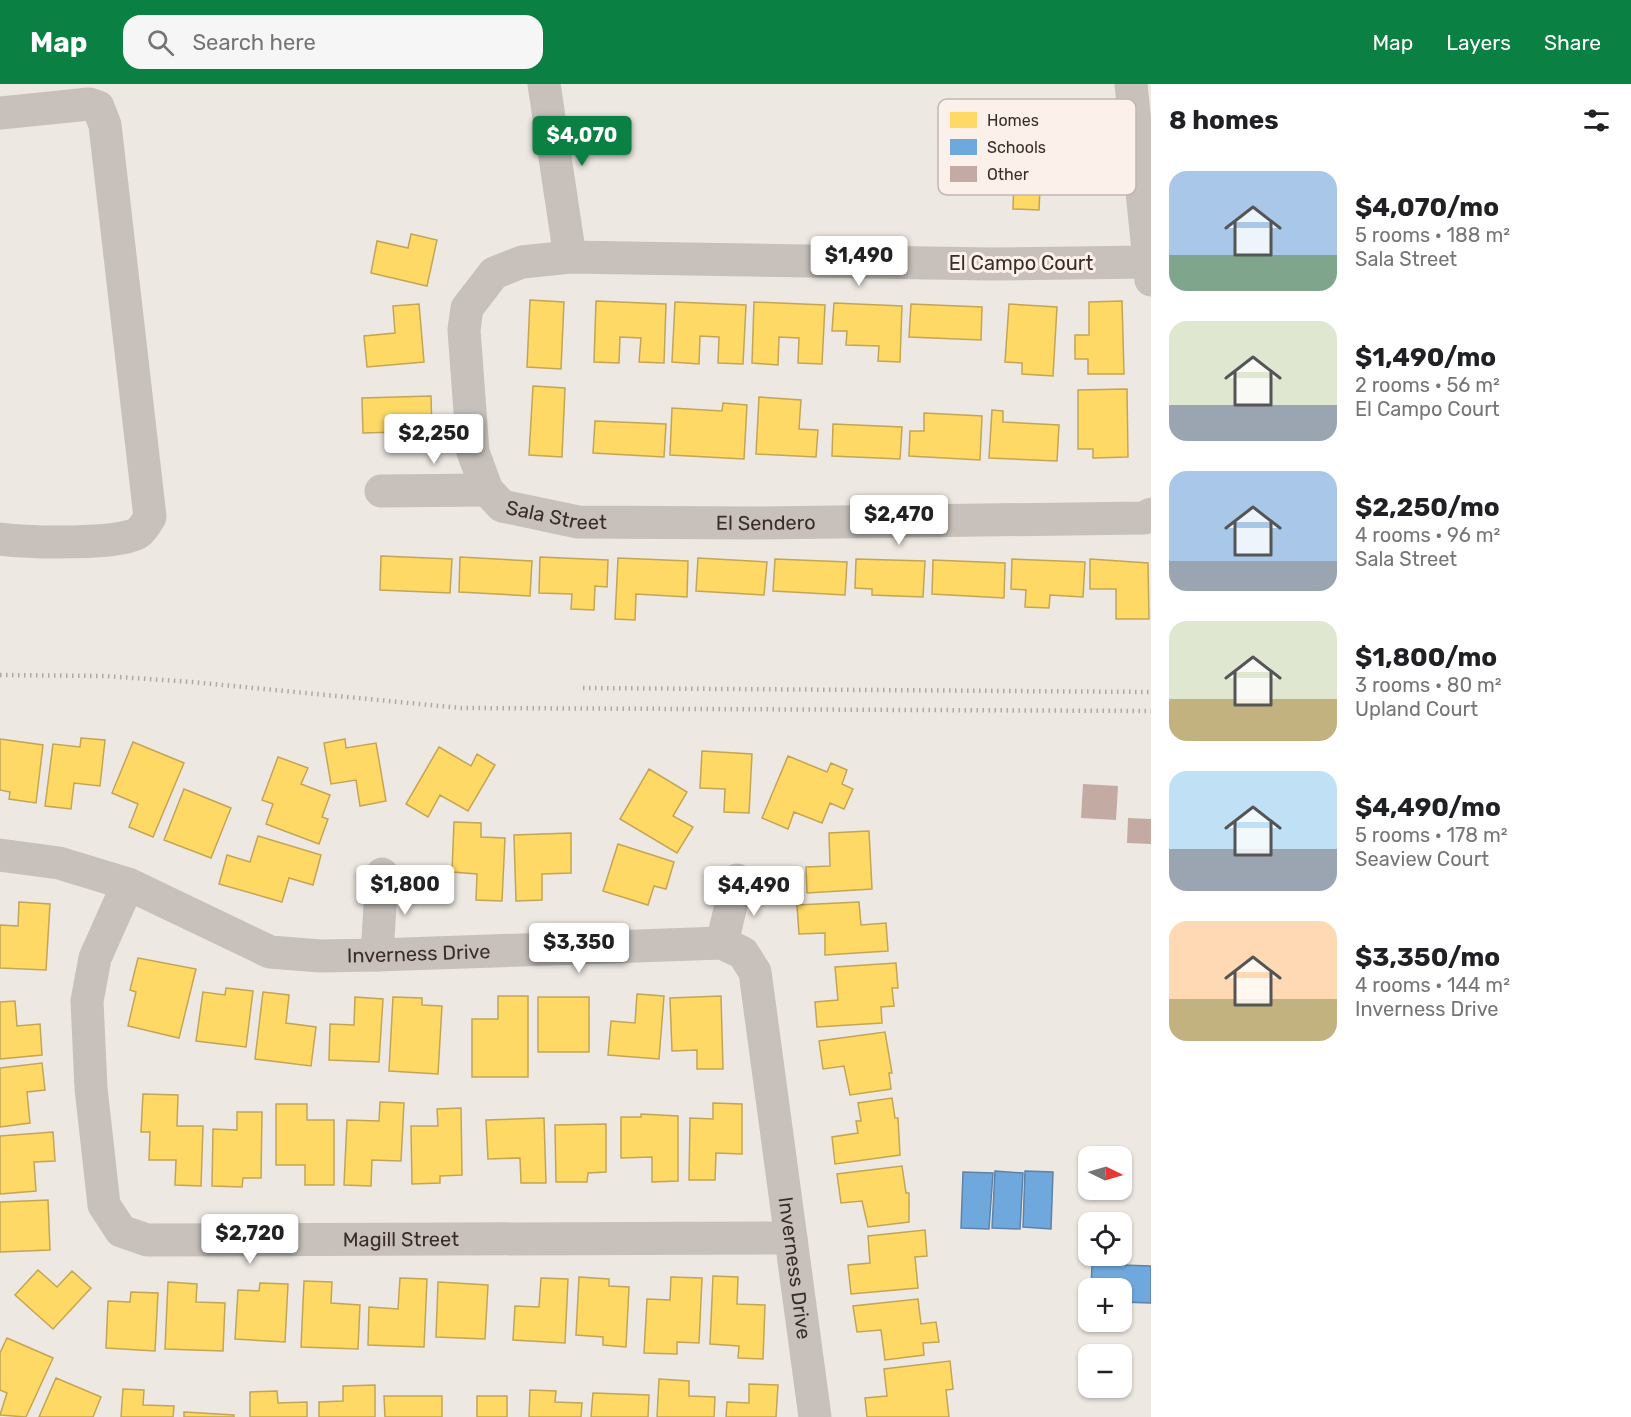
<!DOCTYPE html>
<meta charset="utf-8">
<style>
body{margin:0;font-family:Rubik,sans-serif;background:#f6f6f6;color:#202124;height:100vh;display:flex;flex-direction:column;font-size:22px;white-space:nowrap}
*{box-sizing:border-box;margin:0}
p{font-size:20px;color:#757577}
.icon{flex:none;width:33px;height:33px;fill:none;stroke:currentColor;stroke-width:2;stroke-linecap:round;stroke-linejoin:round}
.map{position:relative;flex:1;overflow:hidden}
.side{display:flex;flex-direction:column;background:#fff;width:480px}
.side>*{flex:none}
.needle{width:39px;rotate:95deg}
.fabs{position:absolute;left:1078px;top:1062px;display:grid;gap:12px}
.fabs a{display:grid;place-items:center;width:54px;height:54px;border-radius:12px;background:#fff;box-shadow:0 2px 4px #0004;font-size:30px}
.price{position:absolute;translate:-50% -51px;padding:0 14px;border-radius:6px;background:#fff;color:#222;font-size:20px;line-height:39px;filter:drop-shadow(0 2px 3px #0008)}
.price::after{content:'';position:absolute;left:50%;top:36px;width:18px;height:14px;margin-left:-9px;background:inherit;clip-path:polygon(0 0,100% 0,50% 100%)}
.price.selected{background:#0b8043;color:#fff}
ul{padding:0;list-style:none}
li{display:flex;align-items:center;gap:18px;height:150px;padding:0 18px}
li span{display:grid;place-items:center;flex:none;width:168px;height:120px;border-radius:18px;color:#555}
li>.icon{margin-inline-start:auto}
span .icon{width:72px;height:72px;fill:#fffc;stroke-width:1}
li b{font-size:26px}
h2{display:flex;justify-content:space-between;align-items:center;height:72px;padding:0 18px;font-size:26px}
header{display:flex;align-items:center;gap:36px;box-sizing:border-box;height:84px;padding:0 30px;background:#0b8043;color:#fff}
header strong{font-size:28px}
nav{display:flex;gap:33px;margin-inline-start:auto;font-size:21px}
.search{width:420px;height:54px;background:#f6f6f6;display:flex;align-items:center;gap:15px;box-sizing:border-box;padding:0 21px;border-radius:18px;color:#757577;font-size:22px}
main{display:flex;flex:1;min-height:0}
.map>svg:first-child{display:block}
.homes{fill:#ffd966;stroke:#c4a554;stroke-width:1.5}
.schools{fill:#6fa8dc;stroke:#5f83a6;stroke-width:1.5}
.building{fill:#c3aaa3}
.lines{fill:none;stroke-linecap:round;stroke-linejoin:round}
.minor{stroke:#c7c0bb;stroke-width:33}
.rail{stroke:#afa9a5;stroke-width:4.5;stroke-dasharray:1.5 4.5;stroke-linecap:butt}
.labels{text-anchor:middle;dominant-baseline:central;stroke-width:6;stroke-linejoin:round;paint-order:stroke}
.street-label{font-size:20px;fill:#392c29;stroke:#fbf1ea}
.key{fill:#fbf1ea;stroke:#c1b6b0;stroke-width:1.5}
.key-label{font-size:16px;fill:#392c29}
</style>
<header>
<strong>Map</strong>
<div class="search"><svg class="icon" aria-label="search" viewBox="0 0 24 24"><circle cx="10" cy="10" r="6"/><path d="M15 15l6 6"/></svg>Search here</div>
<nav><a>Map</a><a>Layers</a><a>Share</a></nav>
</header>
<main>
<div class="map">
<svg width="1151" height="1333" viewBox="0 0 1151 1333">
<rect width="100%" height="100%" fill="#eee8e2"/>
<path class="homes" d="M1015 69 1087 72 1086 105 1040 103 1039 126 1013 125Z
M411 150 437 156 427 202 371 189 377 157 408 164Z
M530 216 564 218 561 285 527 283Z
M596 217 666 220 664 279 639 278 641 254 620 253 619 279 594 278Z
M1122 217 1124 290H1088V275H1075V251H1089V218Z
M675 218 746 221 743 280 718 279 719 253 700 252 699 280 672 278Z
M754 218 825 221 822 280 798 279 799 254 779 253 778 281 752 279Z
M834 219 902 222 900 278 878 277 879 262 846 261 847 247H832Z
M419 220 424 278 367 283 364 252 395 249 393 222Z
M911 220 982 223 981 256 909 253Z
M1009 220 1057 223 1053 292 1022 290V279L1005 278Z
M533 302 565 304 562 373 529 371Z
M1127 305 1128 373 1093 374V365H1078V306Z
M431 312 432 347 363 349 362 314Z
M759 313 801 316 799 345 818 346 816 373 756 370Z
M723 319 747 321 744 375 670 371 672 324 722 327Z
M992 326 1003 327V338L1059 341 1057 377 989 374Z
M924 329 982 332 980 376 909 372 910 347H924Z
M595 337 666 340 664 373 593 369Z
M833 340 902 343 900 375 832 372Z
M381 472 452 475 450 509 380 506Z
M460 473 532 477 530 512 459 508Z
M540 473 608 476 607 503 595 502 594 526 571 525 572 510 539 509Z
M618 474 688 477 687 513 636 510 635 536 615 535Z
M698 474 767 478 764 511 696 507Z
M775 475 847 478 845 511 773 507Z
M856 475 925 477 923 513 872 511V505L855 504Z
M1012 475 1085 478 1083 513 1050 511 1049 524 1025 523 1026 506 1011 505Z
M1090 475 1148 479 1149 535H1116V505H1090Z
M933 476 1005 479 1004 514 932 510Z
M81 654 105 656 100 702 74 699 71 725 45 722 53 660 80 663Z
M0 655 43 661 36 719 9 715 10 708 0 706Z
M345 655 346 664 376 659 386 717 360 722 356 696 331 700 324 659Z
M133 658 184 679 153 753 129 743 138 720 112 709Z
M439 663 471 682 477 670 495 681 468 727 440 711 428 733 406 720Z
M702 667 752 670 749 729 724 728 725 705 700 704Z
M788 672 827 688 831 679 847 686 842 700 853 705 844 725 830 719 822 739 794 728 788 745 762 734Z
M278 673 308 684 301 700 330 711 322 733 328 735 319 760 266 740 273 720 262 716Z
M649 685 687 708 673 732 693 743 677 769 620 735Z
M184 705 231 724 211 774 164 756Z
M454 738 481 739V753L505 754 502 817 476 816 477 790 452 788Z
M869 747 872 805 807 809 806 783 830 782 829 749Z
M571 749V789L542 790V816L516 817 514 751Z
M258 752 321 771 313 801 289 794 282 818 219 800 227 771 250 778Z
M618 760 674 778 666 805 654 802 648 821 603 807Z
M19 818 50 820 46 886 0 884V841L18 842Z
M859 818 861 841 886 839 888 867 825 871V849L799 850 797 821Z
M138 874 196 885 179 954 128 942 136 908 130 906Z
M896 879 898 904H892L894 922 881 923 882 939 817 943 815 918 838 916 835 883Z
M226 904 253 907 246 963 196 957 203 908 225 911Z
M263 908 289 911 286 939 316 943 311 982 255 975Z
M637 910 664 912 659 975 608 971 611 937 635 939Z
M498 912H528V993H472V935H498Z
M721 912 723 985H697V966L672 967 670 914Z
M355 913 383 915 379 978 329 976 330 940 354 941Z
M393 913 422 914V921L442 922 438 990 389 987Z
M538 913H589V968H538Z
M15 917 17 942 40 940 42 971 0 975V918Z
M885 948 892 989H889L891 1005 850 1011 844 982 823 985 819 957Z
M42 979 45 1006 27 1008 30 1039 0 1043V984Z
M143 1010 178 1011 177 1042H203L201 1102 175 1101 176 1076H149L150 1048H141Z
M892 1014 895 1034H898L900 1071 835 1080 832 1053 858 1049 856 1037H861L858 1019Z
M380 1018 404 1019 401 1077 372 1076 371 1102 344 1101 347 1036 379 1037Z
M713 1019 742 1020V1070L716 1069 715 1096H689L690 1034 713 1035Z
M276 1020H307V1036H334V1101H305V1081H276Z
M461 1024 462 1091 440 1092V1099L412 1100 411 1042H438L437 1025Z
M237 1028H262L261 1094H243L242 1103 212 1102 213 1045 237 1046Z
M641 1030 678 1032V1097L652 1098V1073L621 1074V1033H641Z
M544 1034 546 1099H521L520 1074 488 1075 486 1036Z
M606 1040V1088L588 1089 587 1098H556L555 1041Z
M53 1048 55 1077 34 1078 36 1107 0 1110V1052Z
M902 1082 906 1109H909V1138L868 1143 862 1117 841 1119 837 1090Z
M48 1116 50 1166 0 1168V1118Z
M925 1146 927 1172 915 1173 918 1204 851 1210 848 1181 870 1179 868 1152Z
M38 1186 57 1203 72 1187 91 1204 53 1245 15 1211Z
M713 1192 738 1193 737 1220 765 1221 763 1275 738 1274 739 1262 710 1260Z
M579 1193 609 1195V1202L629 1203 626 1263 603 1261V1253L576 1251Z
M671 1193 702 1194 699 1259 677 1258V1270L644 1269 647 1215 670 1216Z
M400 1194 427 1195 424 1263 368 1261 369 1223 398 1225Z
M541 1194 568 1195 565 1259 513 1256 515 1222 539 1223Z
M304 1197 332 1198 331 1219 360 1221 358 1265 301 1263Z
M168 1198 197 1200 196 1218 225 1219 223 1267 165 1265Z
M438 1198 488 1201 485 1255 436 1253Z
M260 1199 288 1200 285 1258 235 1255 238 1206 259 1207Z
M131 1208 158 1209 155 1267 106 1264 108 1217 130 1218Z
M918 1215 921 1240 936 1238 939 1258 923 1259 924 1271 885 1276 881 1246 857 1248 853 1222Z
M7 1254 53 1274 26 1333 0 1331 7 1309 0 1306V1269Z
M950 1277 953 1305 946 1306 949 1333H867L865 1314 887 1312 884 1285Z
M56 1294 101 1313 93 1333H39Z
M659 1295 689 1297V1312L715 1313 714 1333H657Z
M749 1300 778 1301 776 1333H726L727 1318 749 1319Z
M375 1301V1333H319V1318L343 1317V1302Z
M123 1305 144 1306 143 1321 174 1322 173 1333H121Z
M530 1306 556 1307 555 1318 582 1319 581 1333H529Z
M277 1307 278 1319 307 1318V1333H250V1308Z
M593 1309 649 1311 648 1333H591Z
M384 1312H442V1333H385Z
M477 1312H507V1333H477Z
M184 1328 234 1331V1333H184Z"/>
<path class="schools" d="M995 1087 1023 1089 1020 1145 992 1144Z
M1025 1087 1053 1088 1051 1145 1023 1143Z
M963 1088 993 1089 989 1145 961 1144Z
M1092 1180 1151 1182V1219L1122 1218V1204H1091Z"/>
<path class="building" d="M1083 700 1118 702 1116 736 1081 734Z
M1128 734 1151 735V760L1127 759Z"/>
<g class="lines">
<g class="minor">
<path d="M544 0 570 173"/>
<path d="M1131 0 1151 196"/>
<path d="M0 29 89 20 98 23 105 41 150 433C147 438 143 445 139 448 123 462 23 458 0 455"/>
<path id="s1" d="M1148 178 991 180 570 173 522 178 494 189 467 224 464 246 473 368 487 406 502 422 578 438 753 439 1144 434 1151 430"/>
<path d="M381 407 487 406"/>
<path id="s2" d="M0 771 59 779 128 800 270 868 320 872 377 871 722 859 743 869 755 888 815 1333"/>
<path id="s3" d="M128 800 95 874 87 917 91 1004 104 1121 121 1147 147 1156 791 1154"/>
<path d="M722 859 737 796"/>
<path d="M377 871 382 790"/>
</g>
<path class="rail" d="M0 591 104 592 192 598 461 624 1151 627
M583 604 1151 608"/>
</g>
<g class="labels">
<g class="street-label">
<text x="1021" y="179">El Campo Court</text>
<text stroke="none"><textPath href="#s1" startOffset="963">Sala Street</textPath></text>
<text stroke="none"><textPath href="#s1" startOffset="1173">El Sendero</textPath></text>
<text stroke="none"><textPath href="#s2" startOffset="438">Inverness Drive</textPath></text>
<text stroke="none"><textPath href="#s3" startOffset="642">Magill Street</textPath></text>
<text stroke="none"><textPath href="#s2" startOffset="1086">Inverness Drive</textPath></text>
</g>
</g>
<rect x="938" y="15" width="198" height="96" rx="9" class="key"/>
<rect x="950" y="28" width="27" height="16" fill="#ffd966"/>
<rect x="950" y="55" width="27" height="16" fill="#6fa8dc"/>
<rect x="950" y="82" width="27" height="16" fill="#c3aaa3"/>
<g class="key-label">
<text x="987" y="42">Homes</text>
<text x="987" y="69">Schools</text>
<text x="987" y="96">Other</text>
</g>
</svg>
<div class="fabs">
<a><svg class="needle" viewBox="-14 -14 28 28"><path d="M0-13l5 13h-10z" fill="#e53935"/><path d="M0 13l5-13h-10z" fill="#757577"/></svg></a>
<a><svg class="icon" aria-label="locate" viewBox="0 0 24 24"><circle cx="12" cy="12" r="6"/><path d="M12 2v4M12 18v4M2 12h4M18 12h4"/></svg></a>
<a>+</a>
<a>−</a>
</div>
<b class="price selected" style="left:582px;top:83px">$4,070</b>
<b class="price" style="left:859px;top:203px">$1,490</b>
<b class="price" style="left:434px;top:381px">$2,250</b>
<b class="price" style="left:899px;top:462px">$2,470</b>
<b class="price" style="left:405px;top:832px">$1,800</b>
<b class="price" style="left:754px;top:833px">$4,490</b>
<b class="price" style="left:579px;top:890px">$3,350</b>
<b class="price" style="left:250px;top:1181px">$2,720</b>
</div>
<section class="side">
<h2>8 homes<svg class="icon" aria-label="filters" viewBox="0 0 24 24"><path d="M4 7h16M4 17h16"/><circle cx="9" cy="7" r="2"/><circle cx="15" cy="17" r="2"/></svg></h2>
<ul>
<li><span style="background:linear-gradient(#a9c7e8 70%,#7fa58c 0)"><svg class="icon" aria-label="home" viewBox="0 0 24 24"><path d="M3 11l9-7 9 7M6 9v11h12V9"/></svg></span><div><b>$4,070/mo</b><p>5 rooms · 188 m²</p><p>Sala Street</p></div></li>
<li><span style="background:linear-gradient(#dfe7d0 70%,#9aa5b1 0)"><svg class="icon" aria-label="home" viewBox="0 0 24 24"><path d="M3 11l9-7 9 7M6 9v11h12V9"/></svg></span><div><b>$1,490/mo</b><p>2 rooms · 56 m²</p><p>El Campo Court</p></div></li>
<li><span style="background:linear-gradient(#a9c7e8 75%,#9aa5b1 0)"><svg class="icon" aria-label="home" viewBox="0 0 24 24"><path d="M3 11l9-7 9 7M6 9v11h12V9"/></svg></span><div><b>$2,250/mo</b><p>4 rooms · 96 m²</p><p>Sala Street</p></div></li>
<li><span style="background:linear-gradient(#dfe7d0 65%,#c2b280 0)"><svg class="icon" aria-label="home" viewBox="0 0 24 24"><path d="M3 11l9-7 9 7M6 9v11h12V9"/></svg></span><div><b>$1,800/mo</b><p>3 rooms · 80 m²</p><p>Upland Court</p></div></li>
<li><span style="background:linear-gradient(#bfe0f5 65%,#9aa5b1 0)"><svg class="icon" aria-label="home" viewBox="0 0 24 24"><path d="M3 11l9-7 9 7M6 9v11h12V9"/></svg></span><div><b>$4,490/mo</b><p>5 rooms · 178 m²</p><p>Seaview Court</p></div></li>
<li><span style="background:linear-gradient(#ffd9b3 65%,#c2b280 0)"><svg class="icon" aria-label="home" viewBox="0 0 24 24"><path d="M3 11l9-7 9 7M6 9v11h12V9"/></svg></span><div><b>$3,350/mo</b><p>4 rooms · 144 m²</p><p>Inverness Drive</p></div></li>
</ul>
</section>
</main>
